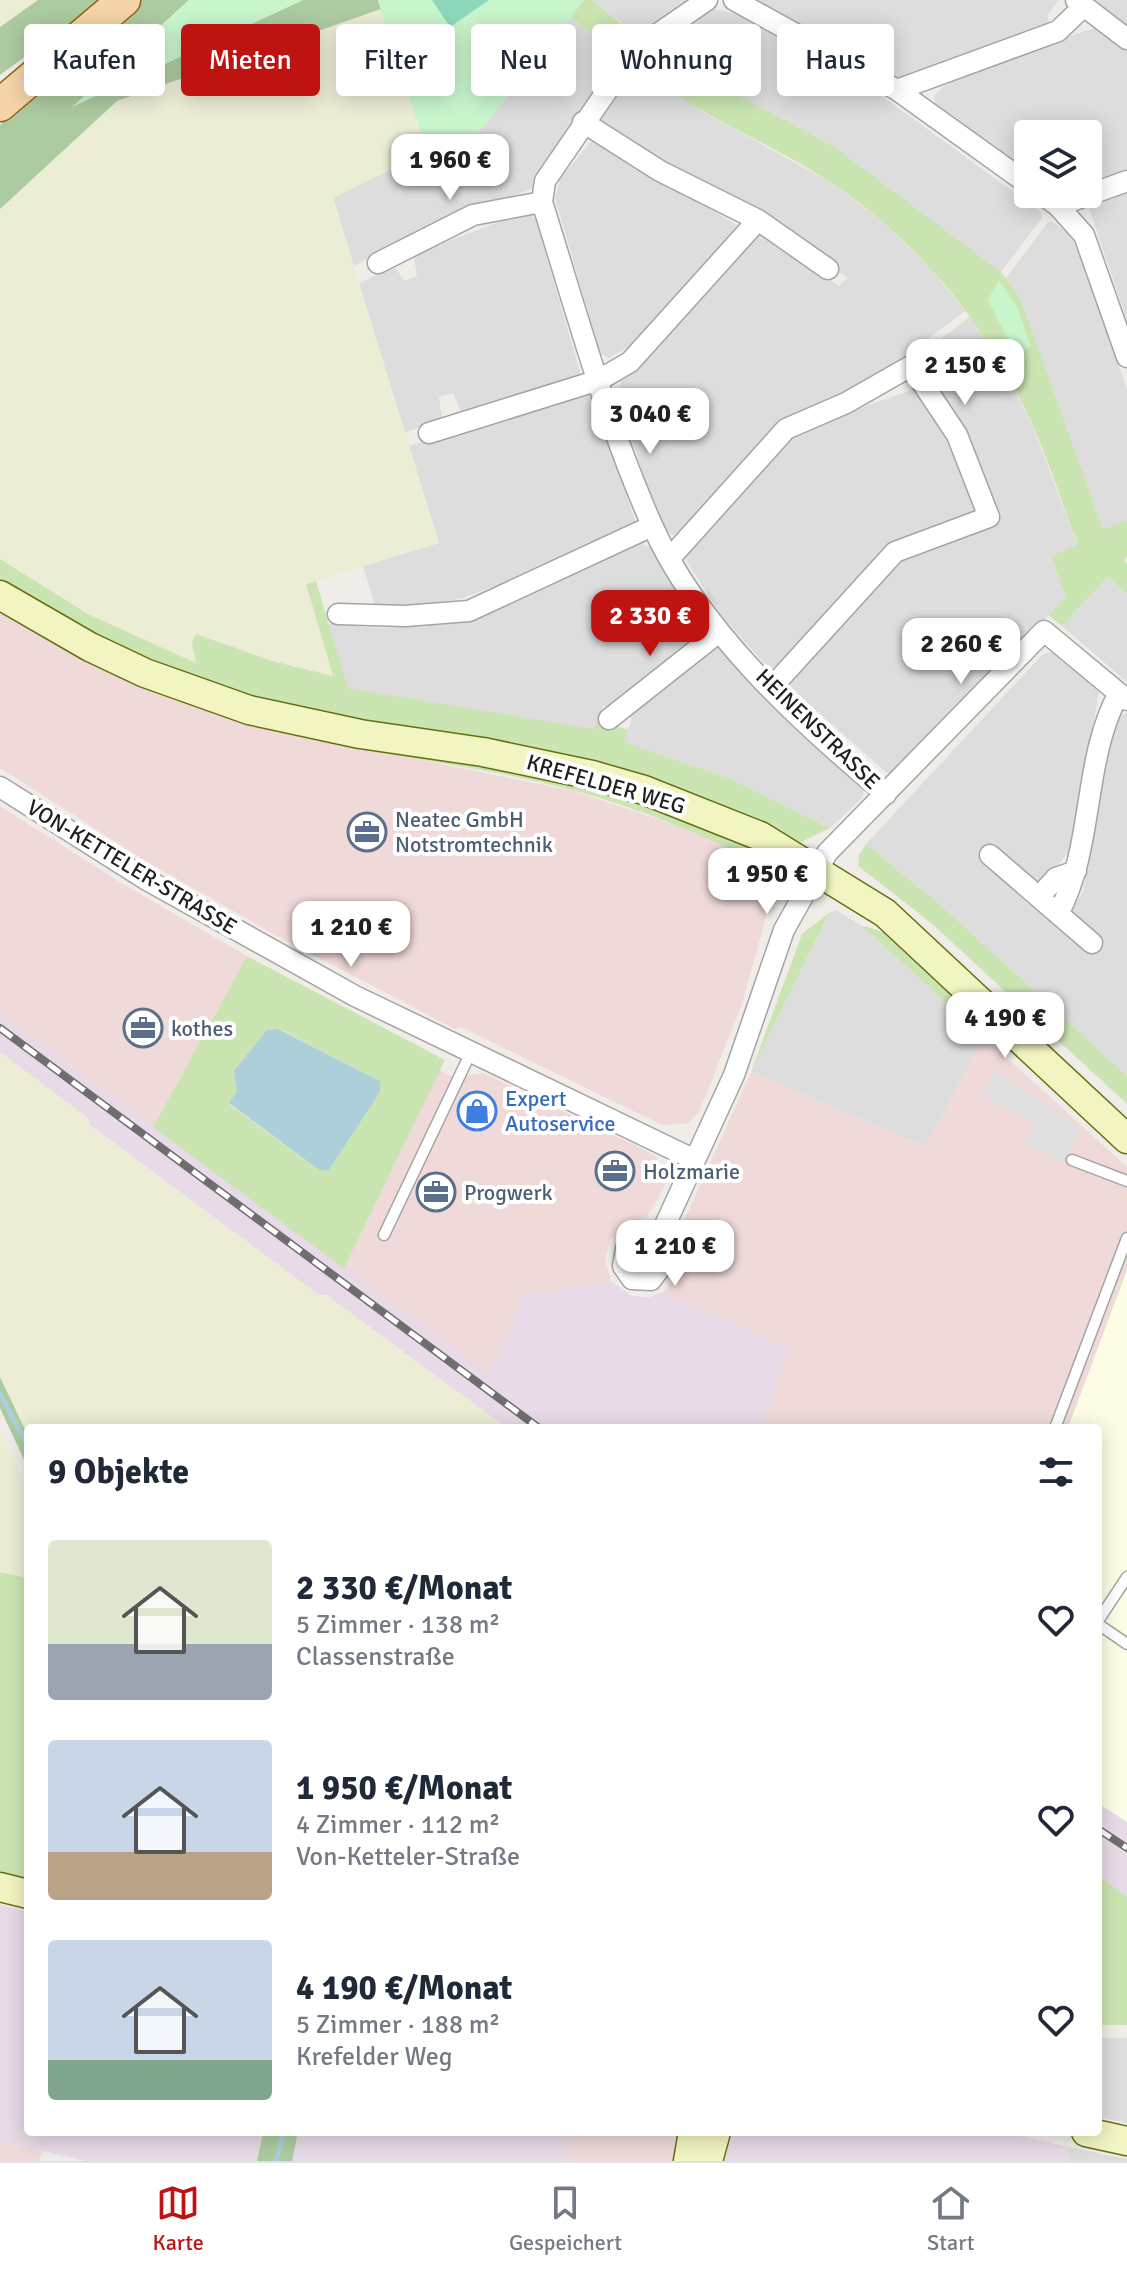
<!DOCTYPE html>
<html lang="de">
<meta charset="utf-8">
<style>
body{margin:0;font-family:Signika,sans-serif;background:#f6f6f7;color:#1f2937;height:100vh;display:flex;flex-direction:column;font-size:30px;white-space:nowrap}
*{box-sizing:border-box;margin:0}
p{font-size:26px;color:#747a83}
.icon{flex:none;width:44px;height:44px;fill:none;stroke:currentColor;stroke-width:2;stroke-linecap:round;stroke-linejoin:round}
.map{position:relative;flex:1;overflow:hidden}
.side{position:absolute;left:24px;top:1424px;width:1078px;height:712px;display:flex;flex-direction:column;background:#fff;border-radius:8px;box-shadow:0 4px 20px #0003}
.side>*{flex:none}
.top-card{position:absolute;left:24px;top:24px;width:1080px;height:72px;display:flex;gap:16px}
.fabs{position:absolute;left:1014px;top:120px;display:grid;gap:16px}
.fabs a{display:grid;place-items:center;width:88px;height:88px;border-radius:8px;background:#fff;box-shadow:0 4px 20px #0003;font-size:40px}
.price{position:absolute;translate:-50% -68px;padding:0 18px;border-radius:16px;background:#fff;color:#222;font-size:26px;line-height:52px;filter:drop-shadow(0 2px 4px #0008)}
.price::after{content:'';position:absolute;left:50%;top:48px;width:24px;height:18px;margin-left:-12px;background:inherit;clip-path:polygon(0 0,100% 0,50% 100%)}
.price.active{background:#bf1312;color:#fff}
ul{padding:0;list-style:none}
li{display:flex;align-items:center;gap:24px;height:200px;padding:0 24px}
li span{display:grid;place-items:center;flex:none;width:224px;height:160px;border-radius:8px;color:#555}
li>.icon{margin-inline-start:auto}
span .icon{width:96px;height:96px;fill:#fffc;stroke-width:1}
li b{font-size:34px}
h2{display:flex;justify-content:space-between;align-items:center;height:96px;padding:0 24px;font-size:34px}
.chip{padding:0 28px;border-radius:8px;background:#fff;box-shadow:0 4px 20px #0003;font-size:28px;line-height:72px}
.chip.active{background:#bf1312;color:#fff}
.dock{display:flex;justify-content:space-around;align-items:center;height:112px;border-top:2px solid #e0e1e3;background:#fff;font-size:22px;color:#747a83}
.dock a{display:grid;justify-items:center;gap:4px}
.dock .active{color:#bf1312}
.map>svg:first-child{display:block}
.residential{fill:#dedddd}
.commercial{fill:#efdad9}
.industrial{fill:#e8dae6}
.education{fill:#fcfde4}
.farmland{fill:#ebedd5}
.grass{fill:#cbe5b2;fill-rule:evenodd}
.forest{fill:#adcba0}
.park{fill:#c9f5cd}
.pitch{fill:#8dd8bb}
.parking{fill:#e0e0e0}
.water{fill:#accfd9}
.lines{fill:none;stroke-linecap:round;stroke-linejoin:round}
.stream{stroke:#accfd9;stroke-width:5}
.lane-casing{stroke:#a4a4a4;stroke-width:13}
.street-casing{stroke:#a4a4a4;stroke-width:23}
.secondary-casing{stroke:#65700f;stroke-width:31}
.primary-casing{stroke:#8f650d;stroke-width:35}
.lane{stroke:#fff;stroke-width:10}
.street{stroke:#fff;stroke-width:20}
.secondary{stroke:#f2f5c1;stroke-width:28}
.primary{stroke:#f4d4a8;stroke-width:32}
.rail-casing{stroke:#6e6e6e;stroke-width:8}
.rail{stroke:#fff;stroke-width:5;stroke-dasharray:15;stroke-linecap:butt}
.labels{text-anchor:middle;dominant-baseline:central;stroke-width:8;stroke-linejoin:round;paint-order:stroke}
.street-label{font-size:22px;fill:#202020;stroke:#fff}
.service-label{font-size:22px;fill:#4e5e75;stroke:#fff;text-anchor:start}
.shop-label{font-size:22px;fill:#366cbe;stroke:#fff;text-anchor:start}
</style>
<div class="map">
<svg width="1127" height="2161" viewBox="0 0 1127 2161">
<rect width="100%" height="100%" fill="#f0ede8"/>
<path class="residential" d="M592 0H689L643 39Z
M757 0H1059L1047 15 1050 25 906 77H896Z
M1091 0H1127V28Z
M713 9 734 13 860 80 1041 212 1042 218 1001 272 835 147 654 50 693 15Z
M569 16 623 58 541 167 533 188 406 238 354 266 333 197 395 166 477 135Z
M1097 27 1127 49V169L1088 182V134H1028V174L935 105 934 95 959 74Z
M632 65 705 113 830 182 883 222 930 268 965 311 864 386 767 437 679 532 673 535 667 531 646 483 617 395 621 381 762 232 839 286 847 278 811 249 602 123 597 116Z
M593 139 737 225 734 234 633 344 609 358 600 354 555 198 560 179Z
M1127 193V321L1089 208Z
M523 213 531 214 536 221 581 375 470 412H461L453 393 439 397 442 418 405 433 359 284 387 269 396 268 404 281 417 276 414 257 419 252Z
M1048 222H1053L1069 234 1078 251 1127 389V521L1103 530 1027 316 1006 278Z
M970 317 1005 370 1033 427 1078 546 1051 557 1066 597 923 751 899 770 888 774 792 689 789 682 900 561 1000 522 973 452 949 404 919 359 921 353Z
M917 388 948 437 976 505 975 511 895 545 780 664 773 667 765 664 722 617 683 555 785 442 806 427Z
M583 391 595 397 635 521 506 582 462 598 416 607 376 609 363 566 439 543 409 446Z
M638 543 650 547 701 630 613 706H603L595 730 347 688 328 624 380 628 423 626 469 616Z
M1108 577 1127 594V682L1062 626Z
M713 643 861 784 865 790 862 798 830 828 729 778 624 742 632 719 628 713Z
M1050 652 1060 654 1099 691 1073 846 1042 887H1037L989 845 982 853 1070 912 1083 892 1108 739 1119 715 1127 713V1076L944 908 866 844 1042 655Z
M836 910 862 926 984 1037 926 1147 751 1072 829 913Z
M1098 2038H1127V2123L1098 2117Z
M1069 2147 1127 2159V2161H1068Z"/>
<path class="commercial" d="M0 611 90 662 165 696 292 734 574 791 696 832 757 861 766 869 769 880 768 910 742 1004 700 1110 689 1123 662 1125 461 1027 455 1029 277 936 144 860 0 768Z
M0 806 123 884 247 956 153 1127 0 1013Z
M984 1037 1127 1167V1270L1068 1428H761L788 1348 663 1292 675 1279 683 1223 751 1072 925 1147Z
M439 1070 454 1077 483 1073 655 1155 667 1173 664 1188 648 1215 611 1238 605 1259 611 1281 525 1294 488 1374 344 1269Z
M574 2132H682L679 2161H567Z
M0 2141 42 2151 39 2161H0Z"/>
<path class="industrial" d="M0 1013 488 1373 525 1294 611 1281 632 1296 650 1297 663 1292 788 1348 761 1428H507L326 1295H319L89 1124 88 1118 0 1052Z
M1098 1803 1127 1822V1897L1098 1875Z
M0 1905 28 1911V2132H263L257 2161H86L0 2141Z
M298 2132H574L567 2161H292Z
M733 2132H1004L1069 2147 1068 2161H724Z"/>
<path class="education" d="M1127 1270V1822L1098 1803V1428H1068Z"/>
<path class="farmland" d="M0 0H38L0 27Z
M381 9 427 152 333 198 439 543 306 584 333 676 272 661 196 634 192 642 197 664 88 614 0 559V209L117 101Z
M0 1052 88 1118 89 1125 319 1295H326L507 1428H28V1436L0 1377Z
M0 1431 28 1491V1578L0 1572Z"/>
<path class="grass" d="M584 0H592L654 50 835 147 1001 272 1016 292 1027 316 1103 529 1127 521V557L1124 561 1127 564V594L1108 577 1062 626 1048 615 1066 597 1051 556 1078 545C1063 506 1050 465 1033 426 990 329 919 241 830 182 791 156 748 137 708 114 658 86 614 51 569 16Z
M0 559 88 614 196 663 192 642 196 634 272 661 333 676 306 584 316 581 348 688 594 729 598 720 628 730 624 742 729 778 830 828 801 842 745 817 306 715 125 655 0 585Z
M0 606 93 658 662 806 743 841 757 861C698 833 638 808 576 791 466 761 351 755 243 722 156 695 77 658 0 611Z
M866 844 944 908 1127 1076V1104L930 922 858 866 859 855Z
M829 913 751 1072 802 934Z
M862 926C909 933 966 996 992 1034L984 1037Z
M247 956 445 1060 344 1269 153 1127ZM279 1029 380 1081 327 1171 319 1170 229 1104Z
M0 1572 28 1578V1885L0 1878Z
M1098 1875 1127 1897V2025H1098Z"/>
<path class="forest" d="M38 0H102L0 75V27Z
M140 0H189L75 105 303 0H378L381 9 117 101 0 209V125Z
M0 1377 28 1436V1468L0 1408Z
M263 2132H298L292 2161H257Z"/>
<path class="park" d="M189 0H303L72 107Z
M378 0H584L477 135 427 152Z
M999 280 1017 307 1031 346 1016 355 988 300Z"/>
<path class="pitch" d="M432 0H489L450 27Z"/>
<path class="parking" d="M995 1071 1080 1128 1064 1164 1025 1142 1035 1124 982 1094Z"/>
<path class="water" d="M278 1029 380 1081V1092L328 1171 319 1170 229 1103 237 1091 234 1071 267 1030Z"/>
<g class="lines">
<path class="stream" d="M0 1394 28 1446
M276 2161 284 2132"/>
<g class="lane-casing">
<path id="lane" d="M1072 1160 1127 1181
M384 1235 471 1052
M1055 1428 1127 1238
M1098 1621 1127 1577
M1098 1624 1127 1644"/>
</g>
<g class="street-casing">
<path id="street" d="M734 0 897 90 1028 184
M1076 0 1127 39
M649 40 707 0
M624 66 545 181 542 202C576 310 606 422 652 525 698 629 801 723 886 794
M897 90 1058 31 1084 6
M1042 194 1058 206 1084 235 1127 357
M1058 206 1127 181
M758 220 828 269
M378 263 473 215 542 202
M429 433 599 380 630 362 758 220 660 171 583 122
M670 558 786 429 846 403 911 366 957 435 989 517 895 552 772 687
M338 614 405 616 469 611 652 526
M609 719 719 632
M0 787 147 880 355 996 695 1160
M990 855 1092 943
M1039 897 1056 878 1076 871
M1058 914C1095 846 1082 760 1119 693
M660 1236 644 1239 626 1249 623 1266 632 1279 651 1280 661 1267 660 1236 734 1075 784 930 827 853 1044 631 1127 700"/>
</g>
<g class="secondary-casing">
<path id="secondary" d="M0 595 90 647 145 673 249 710 360 734 483 752 592 775 644 790 760 836 885 913 1127 1139
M0 1887 28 1894
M1086 2132 1127 2141
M688 2161 693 2132
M708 2161 716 2132"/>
</g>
<g class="primary-casing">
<path id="primary" d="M0 105 124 0"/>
</g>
<use href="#lane" class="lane"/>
<use href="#street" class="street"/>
<use href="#secondary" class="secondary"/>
<use href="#primary" class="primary"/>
<g class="rail-casing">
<path id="rail" d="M0 1028 539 1428
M1098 1829 1127 1848"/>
</g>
<use href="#rail" class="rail"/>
</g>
<defs>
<g id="office-ring" transform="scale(2)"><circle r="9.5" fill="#fff" stroke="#5c6f8a" stroke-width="1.5"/><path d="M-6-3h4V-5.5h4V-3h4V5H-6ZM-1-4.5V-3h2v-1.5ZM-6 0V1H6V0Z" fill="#5c6f8a"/></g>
<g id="shop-ring" transform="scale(2)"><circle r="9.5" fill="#fff" stroke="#3f7fe0" stroke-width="1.5"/><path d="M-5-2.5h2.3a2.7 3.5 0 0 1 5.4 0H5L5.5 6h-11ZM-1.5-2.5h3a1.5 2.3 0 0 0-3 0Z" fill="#3f7fe0"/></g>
</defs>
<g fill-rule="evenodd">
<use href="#office-ring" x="367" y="832"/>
<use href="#office-ring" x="143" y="1028"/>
<use href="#shop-ring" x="477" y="1111"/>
<use href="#office-ring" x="615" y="1171"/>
<use href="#office-ring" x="436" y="1192"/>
</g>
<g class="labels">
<g class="street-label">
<text transform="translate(818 729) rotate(44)">HEINENSTRASSE</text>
<text transform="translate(606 784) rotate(16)">KREFELDER WEG</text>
<text transform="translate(132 867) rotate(31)">VON-KETTELER-STRASSE</text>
</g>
<g class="service-label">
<text x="395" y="819">Neatec GmbH<tspan x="395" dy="25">Notstromtechnik</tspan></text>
<text x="171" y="1028">kothes</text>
<text x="643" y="1171">Holzmarie</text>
<text x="464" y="1192">Progwerk</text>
</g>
<g class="shop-label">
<text x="505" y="1098">Expert<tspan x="505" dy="25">Autoservice</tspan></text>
</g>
</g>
</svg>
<div class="fabs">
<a><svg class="icon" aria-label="layers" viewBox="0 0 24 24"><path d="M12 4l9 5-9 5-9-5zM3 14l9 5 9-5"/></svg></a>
</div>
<b class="price" style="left:450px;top:202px">1 960 €</b>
<b class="price" style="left:965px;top:407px">2 150 €</b>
<b class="price" style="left:650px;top:456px">3 040 €</b>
<b class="price active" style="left:650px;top:658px">2 330 €</b>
<b class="price" style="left:961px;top:686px">2 260 €</b>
<b class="price" style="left:767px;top:916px">1 950 €</b>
<b class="price" style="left:351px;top:969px">1 210 €</b>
<b class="price" style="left:1005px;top:1060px">4 190 €</b>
<b class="price" style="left:675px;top:1288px">1 210 €</b>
<div class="top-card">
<a class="chip">Kaufen</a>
<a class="chip active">Mieten</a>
<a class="chip">Filter</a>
<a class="chip">Neu</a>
<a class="chip">Wohnung</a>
<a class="chip">Haus</a>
</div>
<section class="side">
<h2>9 Objekte<svg class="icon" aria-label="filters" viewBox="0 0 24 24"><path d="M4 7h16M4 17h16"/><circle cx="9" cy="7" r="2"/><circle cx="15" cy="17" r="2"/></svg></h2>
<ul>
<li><span style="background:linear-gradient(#dfe7d0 65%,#9aa5b1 0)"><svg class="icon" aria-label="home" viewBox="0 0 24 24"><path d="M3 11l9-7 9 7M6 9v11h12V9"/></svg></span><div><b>2 330 €/Monat</b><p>5 Zimmer · 138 m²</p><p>Classenstraße</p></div><svg class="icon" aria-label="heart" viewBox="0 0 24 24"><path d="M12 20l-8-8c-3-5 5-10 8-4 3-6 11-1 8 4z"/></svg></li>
<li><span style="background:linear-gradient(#c9d6e8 70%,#b9a48a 0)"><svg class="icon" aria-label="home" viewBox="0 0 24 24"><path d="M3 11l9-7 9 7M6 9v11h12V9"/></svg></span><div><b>1 950 €/Monat</b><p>4 Zimmer · 112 m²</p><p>Von-Ketteler-Straße</p></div><svg class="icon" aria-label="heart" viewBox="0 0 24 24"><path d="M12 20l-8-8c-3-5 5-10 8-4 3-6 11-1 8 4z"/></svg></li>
<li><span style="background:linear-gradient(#c9d6e8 75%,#7fa58c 0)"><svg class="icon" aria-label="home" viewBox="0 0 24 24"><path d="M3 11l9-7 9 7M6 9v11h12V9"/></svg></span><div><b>4 190 €/Monat</b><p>5 Zimmer · 188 m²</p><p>Krefelder Weg</p></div><svg class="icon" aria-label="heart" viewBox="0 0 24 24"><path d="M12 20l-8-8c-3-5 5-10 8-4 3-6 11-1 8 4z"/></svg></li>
</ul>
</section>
</div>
<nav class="dock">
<a class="active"><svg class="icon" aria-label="map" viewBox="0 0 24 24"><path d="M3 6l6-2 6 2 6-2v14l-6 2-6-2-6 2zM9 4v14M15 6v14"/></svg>Karte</a>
<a><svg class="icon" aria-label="saved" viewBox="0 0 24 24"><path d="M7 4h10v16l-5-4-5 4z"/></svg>Gespeichert</a>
<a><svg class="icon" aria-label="home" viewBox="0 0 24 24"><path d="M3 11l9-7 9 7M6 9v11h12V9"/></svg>Start</a>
</nav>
